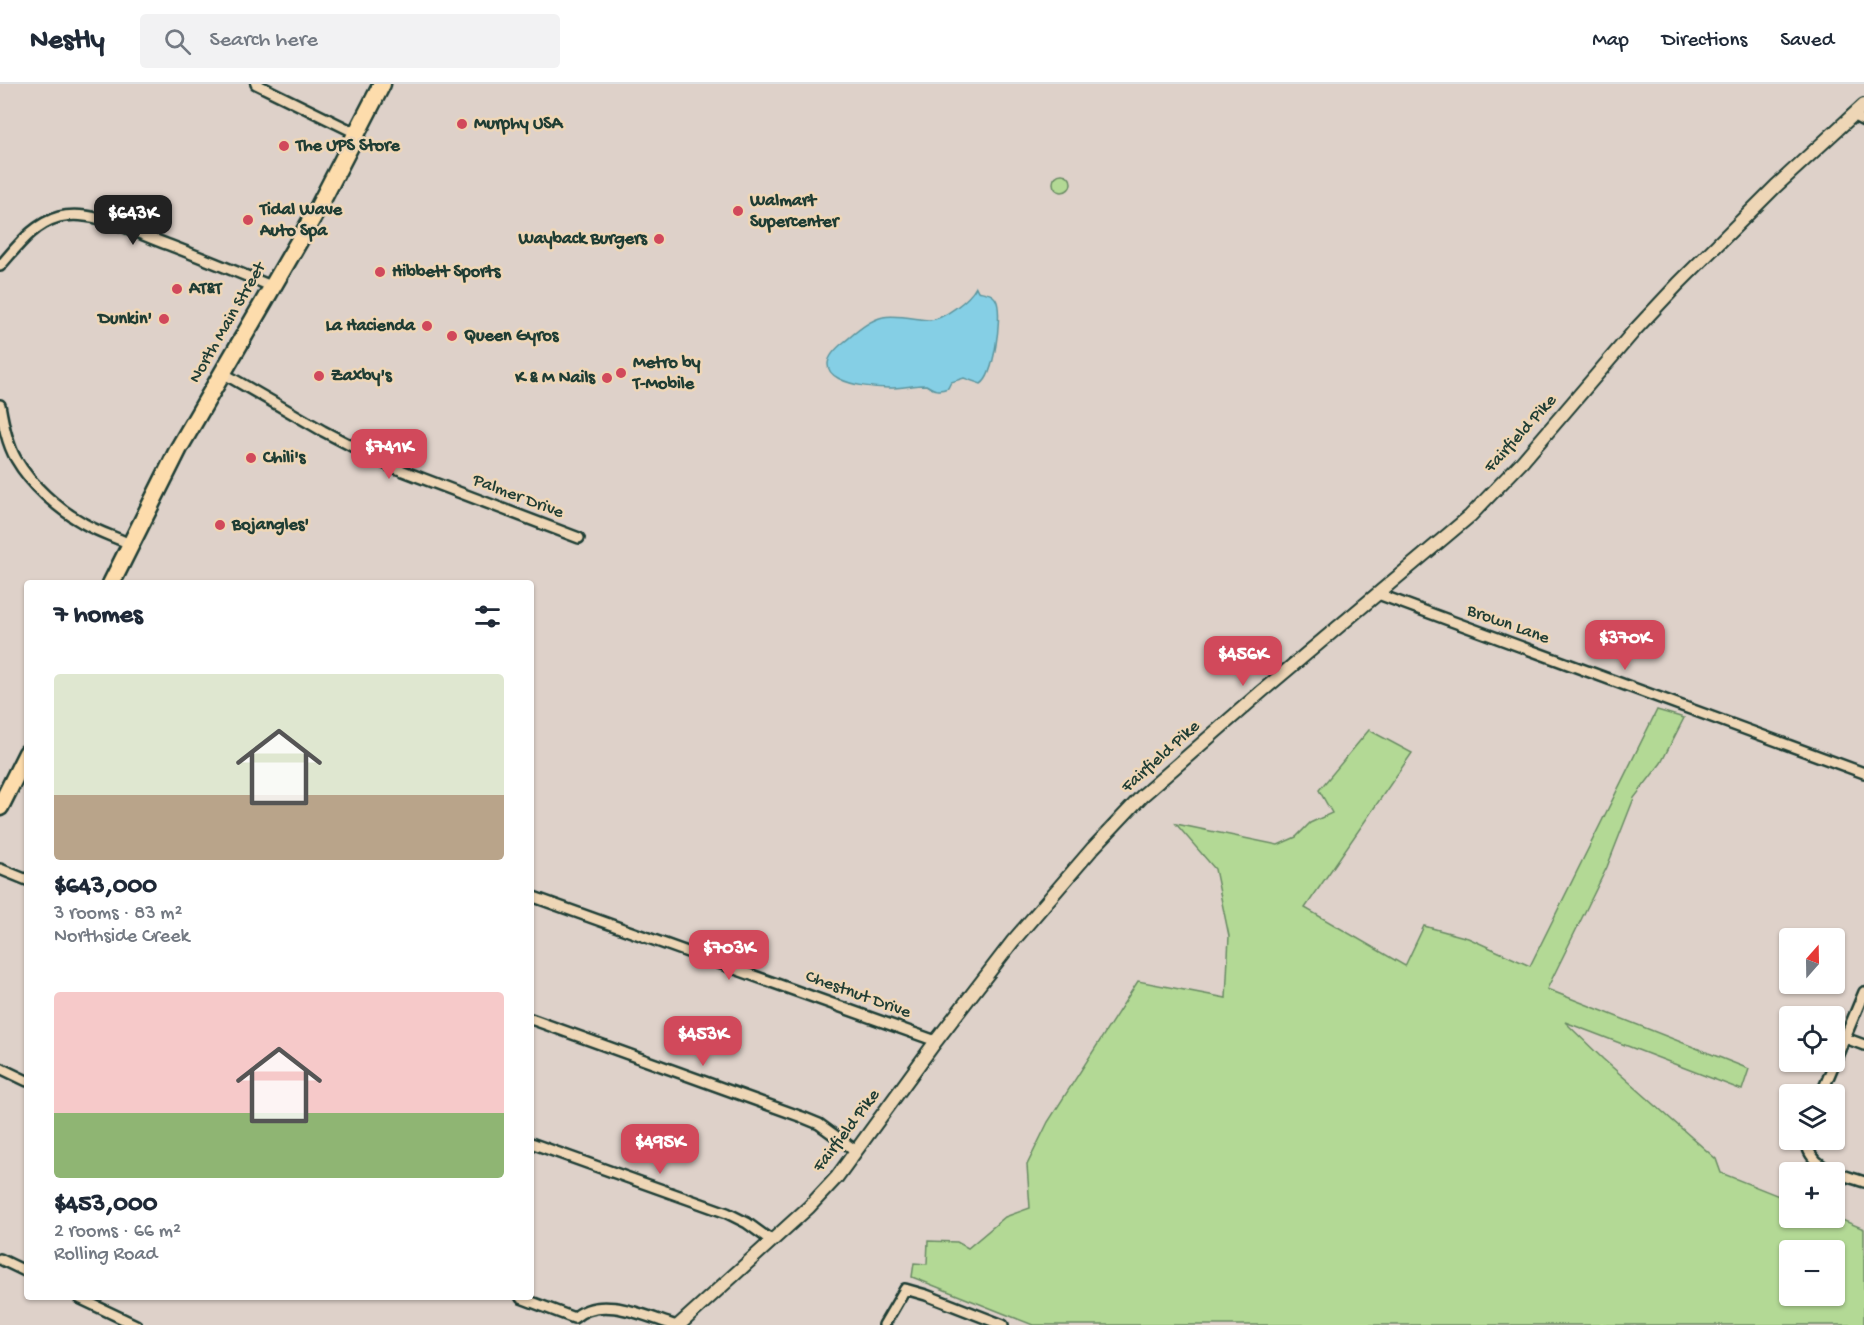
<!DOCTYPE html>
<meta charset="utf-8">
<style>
body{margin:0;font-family:"Gochi Hand",sans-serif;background:#f2f2f3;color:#1f2937;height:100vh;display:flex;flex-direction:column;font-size:22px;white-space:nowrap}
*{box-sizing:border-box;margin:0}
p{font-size:20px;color:#747a83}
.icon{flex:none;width:33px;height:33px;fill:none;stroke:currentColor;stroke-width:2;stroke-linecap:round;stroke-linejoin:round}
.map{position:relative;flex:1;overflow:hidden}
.drawer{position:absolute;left:24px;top:496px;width:510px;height:720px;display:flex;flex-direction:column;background:#fff;border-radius:6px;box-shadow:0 2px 4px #0004}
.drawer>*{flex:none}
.needle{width:39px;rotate:20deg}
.controls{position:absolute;left:1779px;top:844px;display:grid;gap:12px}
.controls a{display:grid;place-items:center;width:66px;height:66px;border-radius:6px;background:#fff;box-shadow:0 2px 4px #0004;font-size:30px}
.price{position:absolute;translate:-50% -51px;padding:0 14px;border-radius:12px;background:#d1495b;color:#fff;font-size:20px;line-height:39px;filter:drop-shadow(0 2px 3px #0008)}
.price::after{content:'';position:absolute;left:50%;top:36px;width:18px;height:14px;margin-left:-9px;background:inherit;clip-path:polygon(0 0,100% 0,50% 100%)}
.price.selected{background:#222;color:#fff}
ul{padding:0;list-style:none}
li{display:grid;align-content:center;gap:12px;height:318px;padding:0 30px}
li span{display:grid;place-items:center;height:186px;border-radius:6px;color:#555}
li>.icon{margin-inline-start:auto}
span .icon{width:108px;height:108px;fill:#fffc;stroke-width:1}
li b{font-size:26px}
h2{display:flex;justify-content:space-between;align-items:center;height:72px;padding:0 30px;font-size:26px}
header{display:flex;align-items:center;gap:36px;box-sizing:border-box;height:84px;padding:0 30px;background:#fff;border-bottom:2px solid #e0e1e3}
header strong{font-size:28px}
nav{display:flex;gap:33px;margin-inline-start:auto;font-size:21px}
.search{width:420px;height:54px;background:#f2f2f3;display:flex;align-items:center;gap:15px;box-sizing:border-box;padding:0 21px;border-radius:6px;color:#747a83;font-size:22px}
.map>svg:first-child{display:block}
.green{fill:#b3d995;stroke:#698b64;stroke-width:1.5;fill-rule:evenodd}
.water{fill:#85cfe5;stroke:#5c959e;stroke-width:1.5}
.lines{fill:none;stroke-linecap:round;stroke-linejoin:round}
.street-casing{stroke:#1f3d34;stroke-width:14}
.secondary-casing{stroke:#1f3d34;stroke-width:16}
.highway-casing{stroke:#1f3d34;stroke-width:21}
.street{stroke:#eed6b6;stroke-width:9}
.secondary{stroke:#eed6b6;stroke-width:12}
.highway{stroke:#fddcac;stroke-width:16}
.poi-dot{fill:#d1495b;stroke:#eed6b6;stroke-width:2}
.labels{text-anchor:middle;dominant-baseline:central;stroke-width:5;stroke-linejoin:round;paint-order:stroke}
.poi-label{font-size:18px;font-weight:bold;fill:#1f3d34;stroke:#eed6b6;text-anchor:start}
.street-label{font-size:18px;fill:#1f3d34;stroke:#eed6b6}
</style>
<header>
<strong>Nestly</strong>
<div class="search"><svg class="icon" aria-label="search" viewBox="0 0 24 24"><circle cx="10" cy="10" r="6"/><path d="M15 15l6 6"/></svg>Search here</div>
<nav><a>Map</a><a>Directions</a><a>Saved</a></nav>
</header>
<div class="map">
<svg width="1864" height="1241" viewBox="0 0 1864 1241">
<rect width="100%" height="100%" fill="#ded1c9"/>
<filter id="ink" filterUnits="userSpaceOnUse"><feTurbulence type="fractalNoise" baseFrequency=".0167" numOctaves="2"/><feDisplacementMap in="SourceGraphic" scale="12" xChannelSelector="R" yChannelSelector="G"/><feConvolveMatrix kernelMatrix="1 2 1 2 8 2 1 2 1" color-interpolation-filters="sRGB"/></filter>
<g filter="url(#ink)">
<path class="green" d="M1053 99a9 9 0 1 1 18 0a9 9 0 1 1-18 0Z
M1657 626 1684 634 1661 679 1634 714 1607 783 1547 905 1749 985 1742 1006 1565 938 1603 975 1716 1075 1721 1089 1789 1116 1790 1134 1835 1133 1864 1145V1241H1033L912 1193 914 1179 927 1180 928 1157 957 1158 968 1164 1005 1133 1030 1124 1027 1081 1048 1038 1138 897 1226 914 1229 852 1215 785 1176 740 1278 761 1296 753 1310 739 1332 729 1319 706 1369 646 1412 669 1305 824 1405 882 1424 842 1468 854 1530 882ZM1790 1167H1834V1212H1790Z"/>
<path class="water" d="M976 203 978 207C986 209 994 209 997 218 1002 234 994 292 981 300L964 294 951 298 948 304C938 308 934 306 926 301 914 301 902 304 889 304 860 304 799 294 844 258 855 249 869 236 883 233 895 230 916 235 928 236 942 237 970 215 976 203Z"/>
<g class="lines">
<g class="street-casing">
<path id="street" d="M256 0 358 50
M1852 31 1864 37
M0 182C17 163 33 140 59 133 93 124 137 150 169 161 203 174 237 188 271 202
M221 288 323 347 390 382 579 454
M0 321C3 338 7 360 16 375 31 401 58 425 83 439 98 448 115 453 130 460
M1378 510 1864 689
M0 785 27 796
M531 812 936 957
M531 935 802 1033 819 1040 856 1067
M1845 954 1864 961
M0 984 27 997
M1821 1011 1864 908
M1806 1056C1809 1085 1841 1090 1864 1098
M531 1059 727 1129 747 1139 772 1157
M0 1175 27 1188
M79 1214 136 1241
M521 1214 574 1234
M574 1234C600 1210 645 1232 674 1241
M884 1241 905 1205 926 1211 1003 1241"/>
</g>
<g class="secondary-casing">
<path id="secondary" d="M679 1241 809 1123 837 1093 936 957 1013 857 1093 764 1142 712 1261 608 1470 432 1522 378 1635 246 1678 200 1776 102 1864 21"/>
</g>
<g class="highway-casing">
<path id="highway" d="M111 500 179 364 317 126 382 0
M0 723 27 669"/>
</g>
<use href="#street" class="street"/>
<use href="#secondary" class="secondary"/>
<use href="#highway" class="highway"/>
</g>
</g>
<g class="poi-dot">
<circle cx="462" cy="40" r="6"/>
<circle cx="284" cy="62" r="6"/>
<circle cx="738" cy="127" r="6"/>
<circle cx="248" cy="136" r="6"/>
<circle cx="659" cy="155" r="6"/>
<circle cx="380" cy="188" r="6"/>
<circle cx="177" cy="205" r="6"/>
<circle cx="164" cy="235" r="6"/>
<circle cx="427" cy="242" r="6"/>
<circle cx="452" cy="252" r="6"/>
<circle cx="621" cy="289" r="6"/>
<circle cx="319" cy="292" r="6"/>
<circle cx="607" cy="294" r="6"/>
<circle cx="251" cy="374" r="6"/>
<circle cx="220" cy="441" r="6"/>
</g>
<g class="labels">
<g class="poi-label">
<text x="474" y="40">Murphy USA</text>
<text x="296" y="62">The UPS Store</text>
<text x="750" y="117">Walmart<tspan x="750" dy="21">Supercenter</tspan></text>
<text x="260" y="126">Tidal Wave<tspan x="260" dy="21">Auto Spa</tspan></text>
<text x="647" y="155" text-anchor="end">Wayback Burgers</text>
<text x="392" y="188">Hibbett Sports</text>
<text x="189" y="205">AT&amp;T</text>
<text x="152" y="235" text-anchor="end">Dunkin'</text>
<text x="415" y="242" text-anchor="end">La Hacienda</text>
<text x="464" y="252">Queen Gyros</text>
<text x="633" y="279">Metro by<tspan x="633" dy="21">T-Mobile</tspan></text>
<text x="331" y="292">Zaxby's</text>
<text x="595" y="294" text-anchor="end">K &amp; M Nails</text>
<text x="263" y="374">Chili's</text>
<text x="232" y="441">Bojangles'</text>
</g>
<g class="street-label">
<text transform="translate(228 239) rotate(-60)">North Main Street</text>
<text transform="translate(1521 350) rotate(-48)">Fairfield Pike</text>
<text transform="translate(518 413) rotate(21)">Palmer Drive</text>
<text transform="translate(1508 541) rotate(20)">Brown Lane</text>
<text transform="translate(1161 673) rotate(-42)">Fairfield Pike</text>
<text transform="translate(858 911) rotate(20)">Chestnut Drive</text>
<text transform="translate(847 1047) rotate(-53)">Fairfield Pike</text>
</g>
</g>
</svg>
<div class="controls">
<a><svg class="needle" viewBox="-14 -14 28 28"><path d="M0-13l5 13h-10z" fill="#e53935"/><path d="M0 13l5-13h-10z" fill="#747a83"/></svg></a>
<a><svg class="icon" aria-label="locate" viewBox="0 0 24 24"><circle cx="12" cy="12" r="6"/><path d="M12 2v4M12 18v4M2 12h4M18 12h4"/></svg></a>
<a><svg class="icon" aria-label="layers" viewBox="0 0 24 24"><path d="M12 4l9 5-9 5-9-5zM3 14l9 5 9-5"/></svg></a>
<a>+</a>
<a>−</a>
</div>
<b class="price selected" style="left:133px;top:162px">$643K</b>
<b class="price" style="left:389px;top:396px">$741K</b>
<b class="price" style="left:1625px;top:587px">$370K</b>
<b class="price" style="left:1243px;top:603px">$456K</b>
<b class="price" style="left:729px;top:897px">$703K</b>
<b class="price" style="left:703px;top:983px">$453K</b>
<b class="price" style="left:660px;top:1091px">$495K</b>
<section class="drawer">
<h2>7 homes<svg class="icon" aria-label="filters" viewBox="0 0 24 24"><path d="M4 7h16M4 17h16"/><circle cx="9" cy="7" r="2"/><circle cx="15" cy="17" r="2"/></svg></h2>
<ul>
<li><span style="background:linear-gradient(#dfe7d0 65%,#b9a48a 0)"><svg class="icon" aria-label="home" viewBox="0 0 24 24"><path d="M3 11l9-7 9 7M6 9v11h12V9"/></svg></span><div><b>$643,000</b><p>3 rooms · 83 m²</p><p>Northside Creek</p></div></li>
<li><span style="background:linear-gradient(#f6c9c9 65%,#8fb573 0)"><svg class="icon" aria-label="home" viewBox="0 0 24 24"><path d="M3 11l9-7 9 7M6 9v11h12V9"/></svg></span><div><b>$453,000</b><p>2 rooms · 66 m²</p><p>Rolling Road</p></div></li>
</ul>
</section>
</div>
